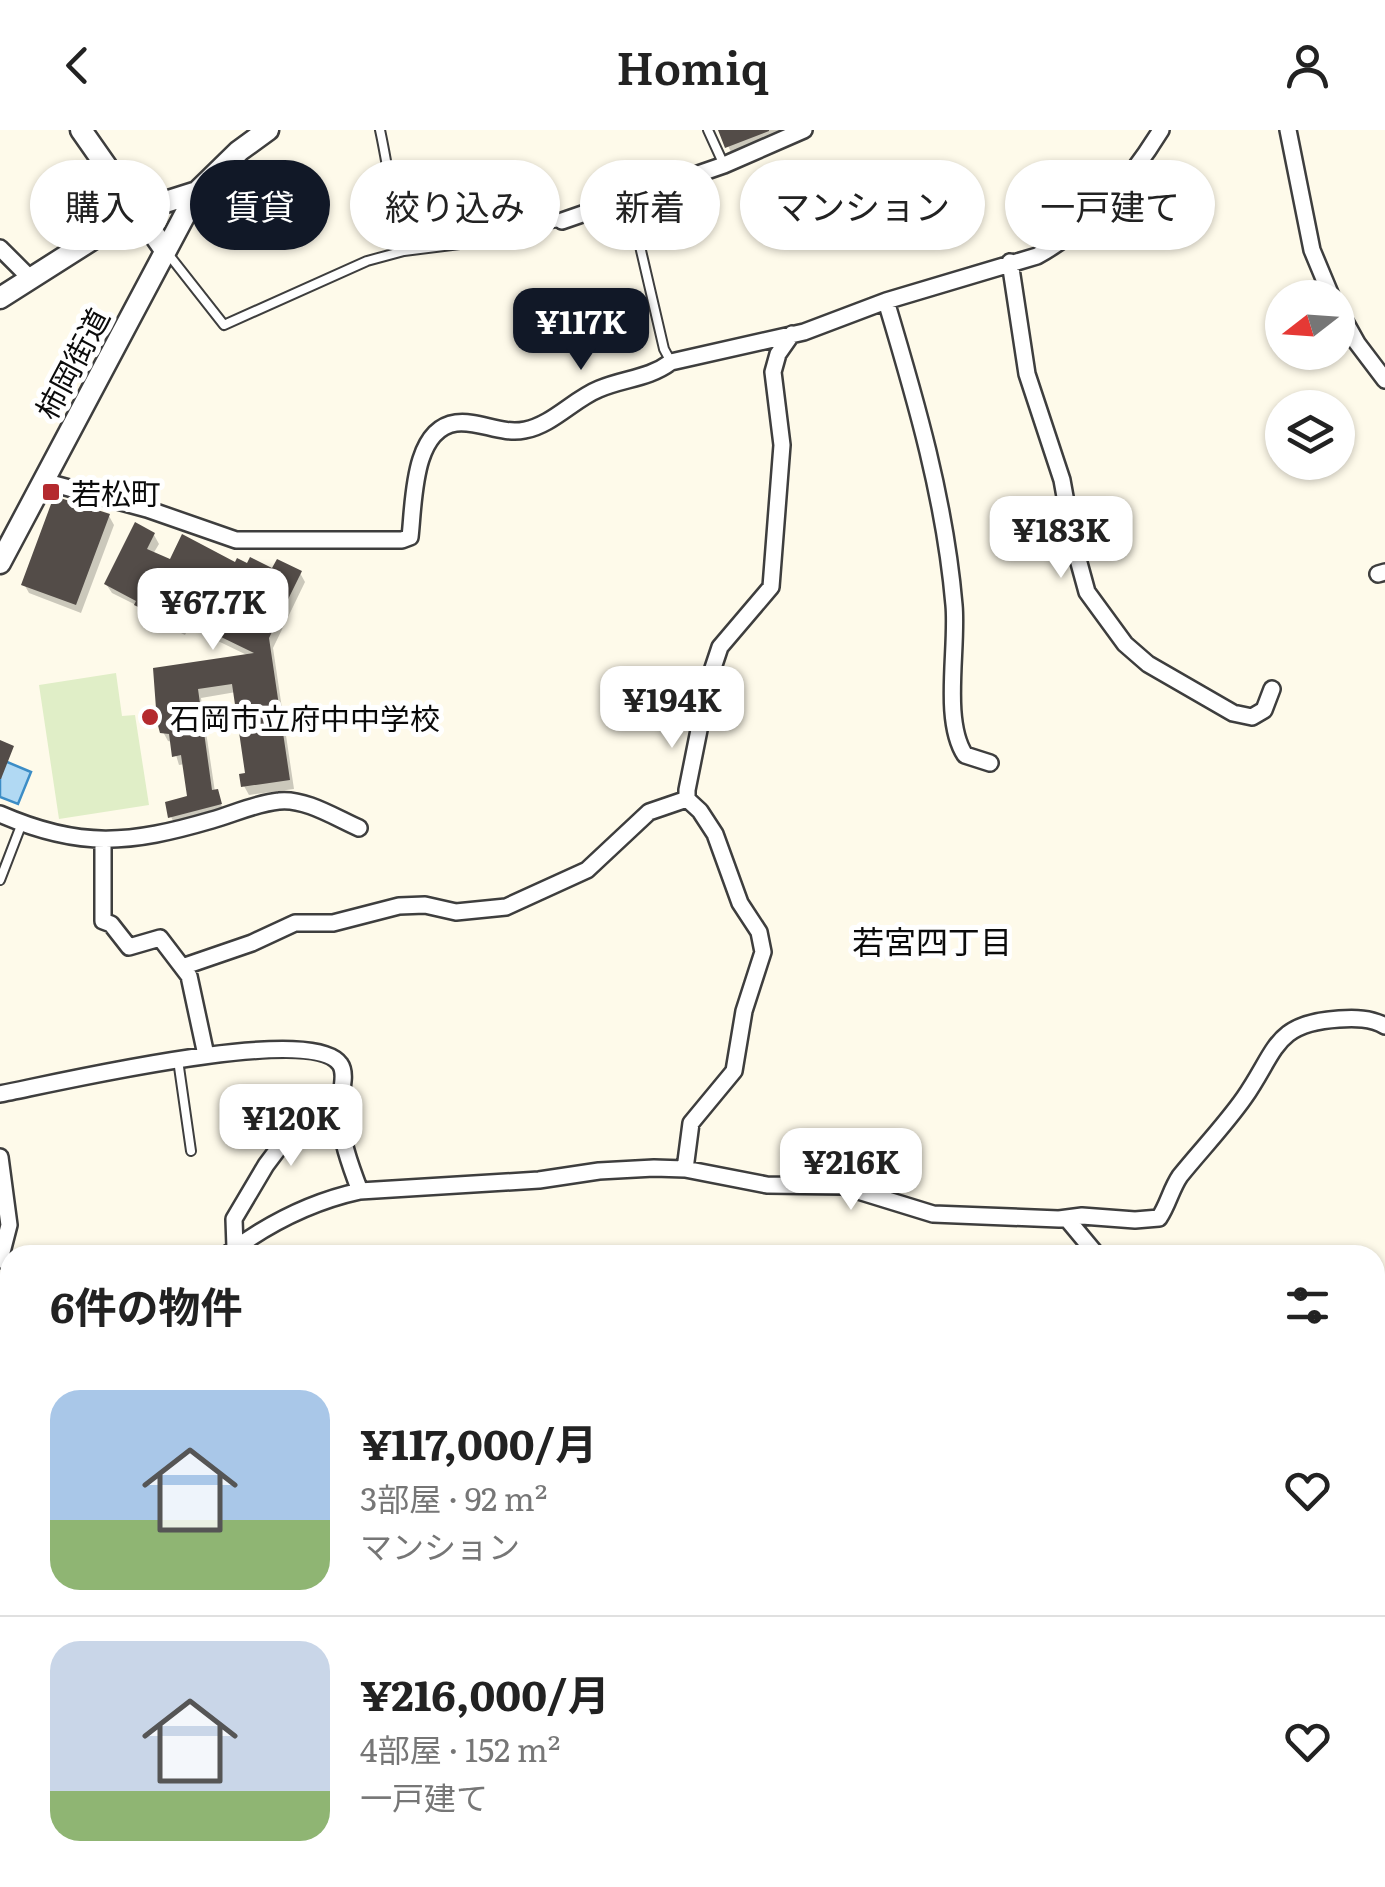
<!DOCTYPE html>
<html lang="ja">
<meta charset="utf-8">
<style>
body{margin:0;font-family:Literata,"Noto Sans JP",serif;background:#f6f6f6;color:#222;height:100vh;display:flex;flex-direction:column;font-size:38px;white-space:nowrap}
*{box-sizing:border-box;margin:0}
p{font-size:32px;color:#767676}
.icon{flex:none;width:55px;height:55px;fill:none;stroke:currentColor;stroke-width:2;stroke-linecap:round;stroke-linejoin:round}
.map{position:relative;flex:1;overflow:hidden}
.details{position:absolute;left:0px;top:1115px;width:1385px;height:642px;display:flex;flex-direction:column;background:#fff;border-radius:30px 30px 0 0;box-shadow:0 2px 8px #0004}
.details>*{flex:none}
.hud{position:absolute;left:30px;top:30px;width:1325px;height:90px;display:flex;gap:20px}
.needle{width:65px;rotate:253deg}
.tools{position:absolute;left:1265px;top:150px;display:grid;gap:20px}
.tools a{display:grid;place-items:center;width:90px;height:90px;border-radius:50%;background:#fff;box-shadow:0 2px 8px #0004;font-size:50px}
.price{position:absolute;translate:-50% -85px;padding:0 22px;border-radius:20px;background:#fff;color:#222;font-size:32px;line-height:65px;filter:drop-shadow(0 2px 5px #0008)}
.price::after{content:'';position:absolute;left:50%;top:60px;width:30px;height:22px;margin-left:-15px;background:inherit;clip-path:polygon(0 0,100% 0,50% 100%)}
.price.selected{background:#111827;color:#fff}
ul{padding:0;list-style:none}
li{display:flex;align-items:center;gap:30px;height:250px;padding:0 50px}
li+li{border-top:2px solid #e0e0e0}
li span{display:grid;place-items:center;flex:none;width:280px;height:200px;border-radius:30px;color:#555}
li>.icon{margin-inline-start:auto}
span .icon{width:120px;height:120px;fill:#fffc;stroke-width:1}
li b{font-size:42px}
h2{display:flex;justify-content:space-between;align-items:center;height:120px;padding:0 50px;font-size:42px}
.tag{padding:0 35px;border-radius:45px;background:#fff;box-shadow:0 2px 8px #0004;font-size:35px;line-height:90px}
.tag.selected{background:#111827;color:#fff}
header{display:flex;justify-content:space-between;align-items:center;height:130px;padding:0 50px;background:#fff;font-size:45px;font-weight:600}
.map>svg:first-child{display:block}
.forest{fill:#b2d696}
.pitch{fill:#e0eec7}
.water{fill:#b1d9f3;stroke:#3c8dc6;stroke-width:2.5}
.shadow{fill:#0003}
.lines{fill:none;stroke-linecap:round;stroke-linejoin:round}
.stream{stroke:#3c8dc6;stroke-width:5}
.building{fill:#534c48}
.service-casing{stroke:#3e3e3e;stroke-width:12}
.minor-casing{stroke:#3e3e3e;stroke-width:20}
.tertiary-casing{stroke:#3e3e3e;stroke-width:25}
.motorway-casing{stroke:#1c1c1c;stroke-width:35}
.service{stroke:#fff;stroke-width:8}
.minor{stroke:#fff;stroke-width:15}
.tertiary{stroke:#fff;stroke-width:20}
.motorway{stroke:#ee9f58;stroke-width:30}
.poi-dot{fill:#b42a2e;stroke:#fff;stroke-width:4}
.labels{text-anchor:middle;dominant-baseline:central;stroke-width:10;stroke-linejoin:round;paint-order:stroke}
.street-label{font-size:30px;fill:#0b0b0b;stroke:#fff}
.poi-label{font-size:30px;fill:#0b0b0b;stroke:#fff;text-anchor:start}
.neighbourhood-label{font-size:32px;fill:#0b0b0b;stroke:#fff}
</style>
<header><svg class="icon" aria-label="back" viewBox="0 0 24 24"><path d="M15 5l-7 7 7 7"/></svg>Homiq<svg class="icon" aria-label="person" viewBox="0 0 24 24"><circle cx="12" cy="8" r="4"/><path d="M4 21q1-7 8-7t8 7"/></svg></header>
<div class="map">
<svg width="1385" height="1757" viewBox="0 0 1385 1757">
<rect width="100%" height="100%" fill="#fefaea"/>
<path class="forest" d="M568 1748H982L1005 1752 1004 1757H565Z
M1145 1748H1319L1328 1757H1144Z"/>
<path class="pitch" d="M116 543 122 586 135 585 149 675 59 689 39 555Z"/>
<path class="water" d="M0 629 31 642 18 674 0 667Z"/>
<path class="shadow" d="M721 0H809L734 29Z
M109 386 114 395 81 483 29 463 24 454Z
M154 405 159 414 153 424 171 433 300 443 305 452 273 518 294 659 249 665 244 656 247 645 236 562 201 568 215 662 225 683 176 696 171 687 190 668 185 634 179 635 172 612 168 611 163 602 155 540 251 527 189 497 185 505 142 484 138 476 112 463 106 454Z"/>
<g class="lines">
<path class="stream" d="M1375 1548 1385 1549"/>
</g>
<path class="building" d="M718 0H769V1L725 18Z
M54 366 110 384 76 475 21 455Z
M135 392 155 403 147 419 170 429 182 404 235 432 237 428 247 433 250 427 272 438 277 429 302 441 269 508 290 650 241 657 239 644 245 643 232 554 198 559 212 660 218 659 222 674 168 688 165 672 187 666 181 625 172 627 169 604 160 603 157 592 153 538 254 523 184 489 180 497 134 475 136 471 104 454Z
M0 610 14 616 1 649H0Z"/>
<g class="lines">
<g class="service-casing">
<path id="service" d="M380 0C389 41 393 81 404 121
M708 0 724 35
M629 69 664 219 671 232
M169 125 224 195 367 131 404 121 476 112 562 91
M0 750 22 693
M178 930 191 1021
M0 1265 10 1266
M0 1354H10"/>
</g>
<g class="minor-casing">
<path id="minor" d="M1288 0 1312 120 1332 168
M562 91 724 35 804 0
M0 118 30 148
M1010 132 1027 244 1062 350 1073 411 1087 462 1125 514 1148 534 1233 583 1252 587 1264 580 1272 559
M886 171C916 271 945 370 954 475 958 518 942 590 965 625L990 633
M1338 179 1357 213 1385 250
M43 351 147 379 236 410H402L410 407C414 374 412 299 456 293 479 290 501 305 525 300 552 295 574 269 599 259 625 248 648 249 671 232L804 202 886 171 1037 126C1091 96 1129 52 1161 0
M1378 444 1385 442
M0 684C80 719 130 714 212 690 233 684 257 673 279 671 305 668 336 688 359 698
M103 711V791L111 794 129 817 160 808 189 846 206 925
M185 836 252 813 295 793H333L399 776 425 775 456 782 506 777 587 740 649 682 687 669
M0 964C52 954 311 892 340 934 348 945 339 966 339 979 340 1007 350 1035 360 1061
M0 1027 9 1095 0 1130
M685 1039 691 993 734 941 744 881 763 822 759 802 740 773 715 704 700 681 687 669V660L709 550 720 517 771 457 782 315 773 242 778 224 792 204
M1067 1089 1097 1125
M235 1118 234 1089 266 1035 305 983 340 962
M226 1125C267 1094 309 1072 360 1061L539 1050 599 1041 654 1038 685 1039 767 1055 842 1056 933 1084 1059 1089 1082 1086 1135 1090 1159 1088C1168 1075 1171 1059 1180 1046 1201 1020 1225 995 1244 968 1277 921 1273 893 1339 889 1355 888 1371 888 1385 896
M0 1200 2 1215
M1375 1274H1385
M1375 1381 1385 1380
M0 1396 10 1397
M1375 1639 1385 1640
M0 1753 28 1757
M194 1757 196 1748
M309 1757 310 1748
M1094 1757V1748"/>
</g>
<g class="tertiary-casing">
<path id="tertiary" d="M81 0 165 120
M0 168 137 81 197 62
M0 433 197 62 239 21 268 0"/>
</g>
<g class="motorway-casing">
<path id="motorway" d="M0 1295 10 1296
M1375 1309H1385
M0 1330 10 1332
M1375 1345H1385"/>
</g>
<use href="#service" class="service"/>
<use href="#minor" class="minor"/>
<use href="#tertiary" class="tertiary"/>
<use href="#motorway" class="motorway"/>
</g>
<g class="poi-dot">
<rect x="41" y="352" width="20" height="20" rx="5"/>
<circle cx="150" cy="587" r="10"/>
</g>
<g class="labels">
<g class="street-label">
<text transform="translate(71 233) rotate(-62)">柿岡街道</text>
</g>
<g class="poi-label">
<text x="71" y="362">若松町</text>
<text x="170" y="587">石岡市立府中中学校</text>
</g>
<g class="neighbourhood-label">
<text x="932" y="810">若宮四丁目</text>
</g>
</g>
</svg>
<div class="tools">
<a><svg class="needle" viewBox="-14 -14 28 28"><path d="M0-13l5 13h-10z" fill="#e53935"/><path d="M0 13l5-13h-10z" fill="#767676"/></svg></a>
<a><svg class="icon" aria-label="layers" viewBox="0 0 24 24"><path d="M12 4l9 5-9 5-9-5zM3 14l9 5 9-5"/></svg></a>
</div>
<b class="price selected" style="left:581px;top:243px">¥117K</b>
<b class="price" style="left:1061px;top:451px">¥183K</b>
<b class="price" style="left:213px;top:523px">¥67.7K</b>
<b class="price" style="left:672px;top:621px">¥194K</b>
<b class="price" style="left:291px;top:1039px">¥120K</b>
<b class="price" style="left:851px;top:1083px">¥216K</b>
<div class="hud">
<a class="tag">購入</a>
<a class="tag selected">賃貸</a>
<a class="tag">絞り込み</a>
<a class="tag">新着</a>
<a class="tag">マンション</a>
<a class="tag">一戸建て</a>
</div>
<section class="details">
<h2>6件の物件<svg class="icon" aria-label="filters" viewBox="0 0 24 24"><path d="M4 7h16M4 17h16"/><circle cx="9" cy="7" r="2"/><circle cx="15" cy="17" r="2"/></svg></h2>
<ul>
<li><span style="background:linear-gradient(#a9c7e8 65%,#8fb573 0)"><svg class="icon" aria-label="home" viewBox="0 0 24 24"><path d="M3 11l9-7 9 7M6 9v11h12V9"/></svg></span><div><b>¥117,000/月</b><p>3部屋 · 92 m²</p><p>マンション</p></div><svg class="icon" aria-label="heart" viewBox="0 0 24 24"><path d="M12 20l-8-8c-3-5 5-10 8-4 3-6 11-1 8 4z"/></svg></li>
<li><span style="background:linear-gradient(#c9d6e8 75%,#8fb573 0)"><svg class="icon" aria-label="home" viewBox="0 0 24 24"><path d="M3 11l9-7 9 7M6 9v11h12V9"/></svg></span><div><b>¥216,000/月</b><p>4部屋 · 152 m²</p><p>一戸建て</p></div><svg class="icon" aria-label="heart" viewBox="0 0 24 24"><path d="M12 20l-8-8c-3-5 5-10 8-4 3-6 11-1 8 4z"/></svg></li>
</ul>
</section>
</div>
